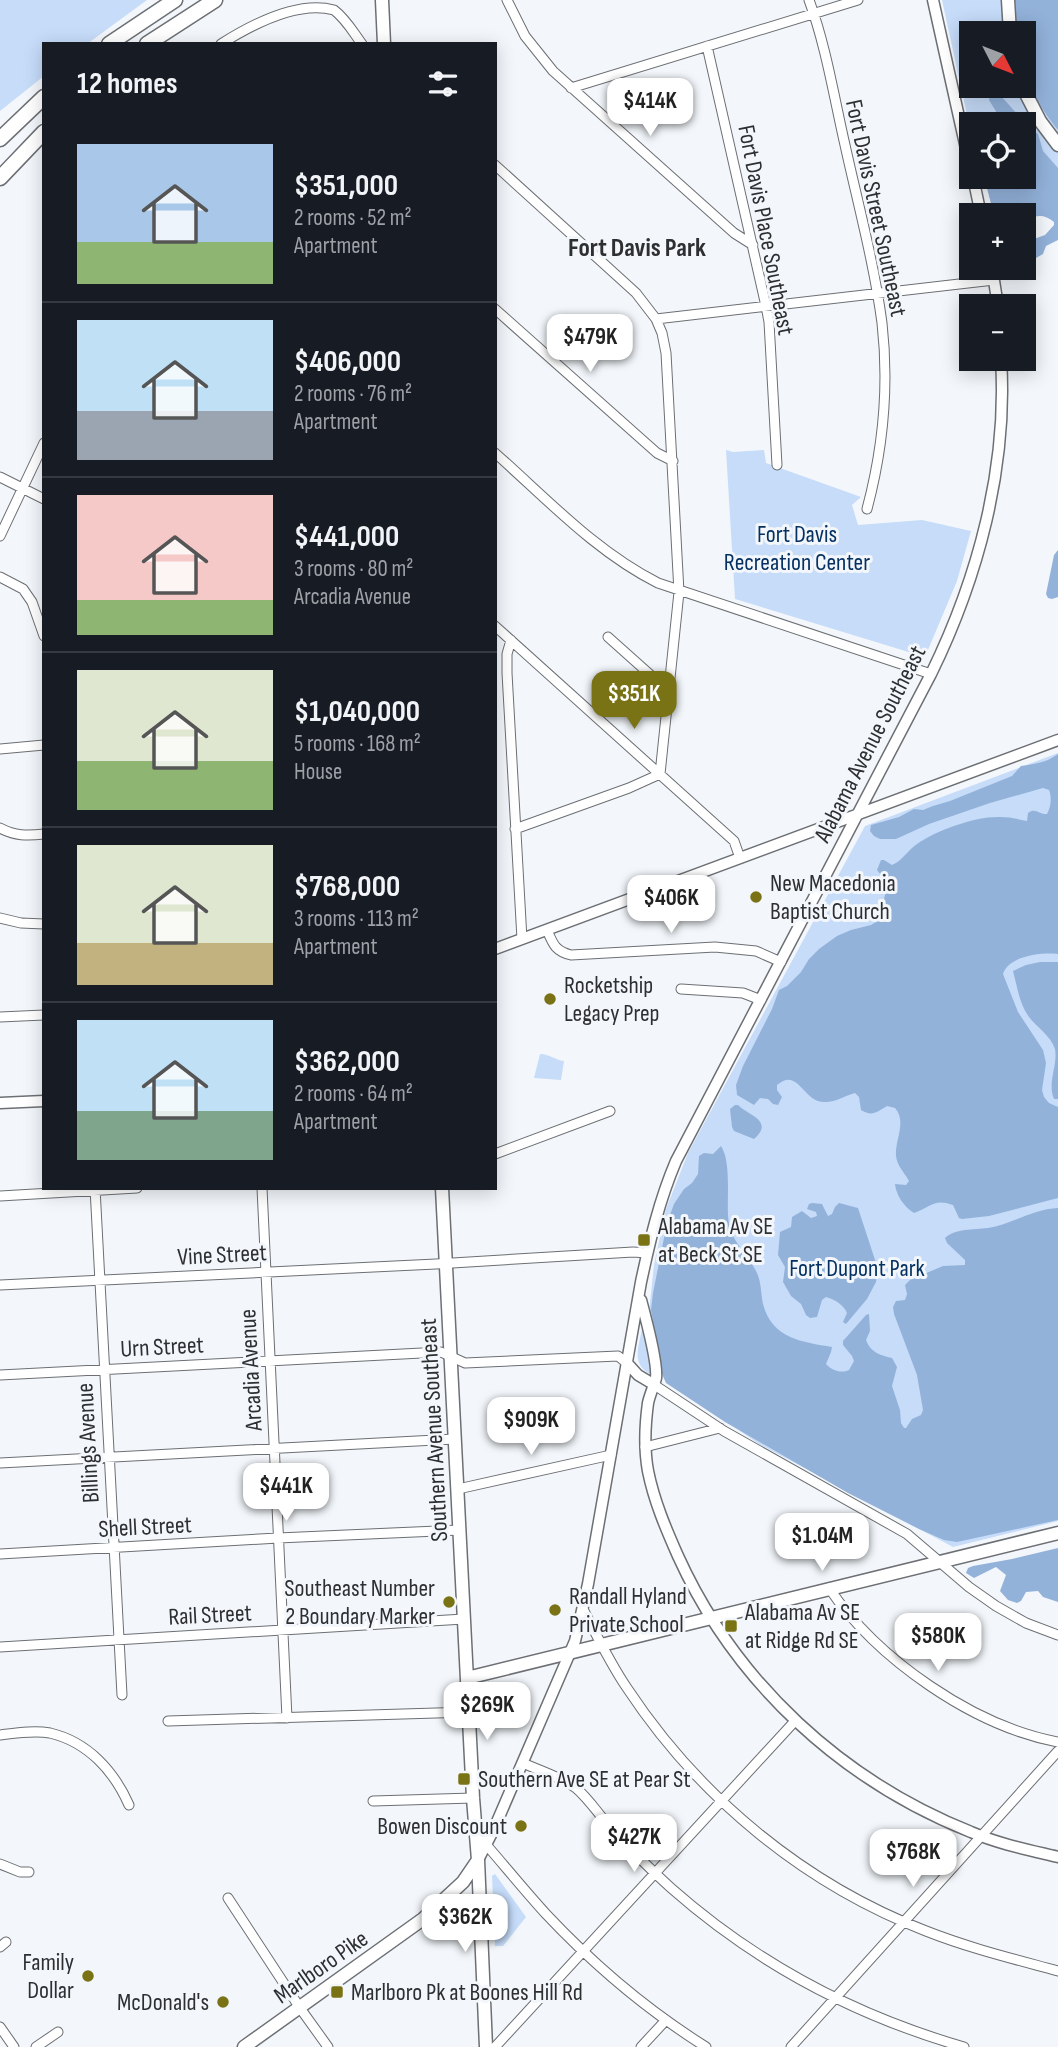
<!DOCTYPE html>
<meta charset="utf-8">
<style>
body{margin:0;font-family:"Sofia Sans Condensed",sans-serif;background:#242831;color:#f1f3f6;height:100vh;display:flex;flex-direction:column;font-size:26px;white-space:nowrap}
*{box-sizing:border-box;margin:0}
p{font-size:23px;color:#9ea1a6}
.icon{flex:none;width:38px;height:38px;fill:none;stroke:currentColor;stroke-width:2;stroke-linecap:round;stroke-linejoin:round}
.map{position:relative;flex:1;overflow:hidden}
.drawer{position:absolute;left:42px;top:42px;width:455px;height:1148px;display:flex;flex-direction:column;background:#171b24;border-radius:0px;box-shadow:0 4px 18px #0003}
.drawer>*{flex:none}
.needle{width:46px;rotate:132deg}
.controls{position:absolute;left:959px;top:21px;display:grid;gap:14px}
.controls a{display:grid;place-items:center;width:77px;height:77px;border-radius:0px;background:#171b24;box-shadow:0 4px 18px #0003;font-size:35px}
.price{position:absolute;translate:-50% -60px;padding:0 16px;border-radius:14px;background:#fff;color:#222;font-size:23px;line-height:46px;filter:drop-shadow(0 2px 4px #0008)}
.price::after{content:'';position:absolute;left:50%;top:42px;width:21px;height:16px;margin-left:-10px;background:inherit;clip-path:polygon(0 0,100% 0,50% 100%)}
.price.on{background:#7a7315;color:#fff}
ul{padding:0;list-style:none}
li{display:flex;align-items:center;gap:21px;height:175px;padding:0 35px}
li+li{border-top:2px solid #363941}
li span{display:grid;place-items:center;flex:none;width:196px;height:140px;border-radius:0px;color:#555}
li>.icon{margin-inline-start:auto}
span .icon{width:84px;height:84px;fill:#fffc;stroke-width:1}
li b{font-size:30px}
h2{display:flex;justify-content:space-between;align-items:center;height:84px;padding:0 35px;font-size:30px}
.map>svg:first-child{display:block}
.green{fill:#c6dcf9;fill-rule:evenodd}
.forest{fill:#93b2da}
.lines{fill:none;stroke-linecap:round;stroke-linejoin:round}
.minor-casing{stroke:#6c6f73;stroke-width:11}
.tertiary-casing{stroke:#6c6f73;stroke-width:13}
.secondary-casing{stroke:#6c6f73;stroke-width:15}
.trunk-casing{stroke:#6c6f73;stroke-width:17}
.minor{stroke:#fff;stroke-width:9}
.tertiary{stroke:#fff;stroke-width:10}
.secondary{stroke:#fff;stroke-width:12}
.trunk{stroke:#fff;stroke-width:14}
.poi-dot{fill:#7a7315;stroke:#f3f7fb;stroke-width:2.5}
.labels{text-anchor:middle;dominant-baseline:central;stroke-width:6;stroke-linejoin:round;paint-order:stroke}
.street-label{font-size:24px;fill:#2d2f31;stroke:#f3f7fb}
.park-label{font-size:24px;fill:#043161;stroke:#f3f7fb}
.poi-label{font-size:24px;fill:#2d2f31;stroke:#f3f7fb;text-anchor:start}
.neighbourhood-label{font-size:26px;font-weight:bold;fill:#2d2f31;stroke:#f3f7fb}
</style>
<div class="map">
<svg width="1058" height="2047" viewBox="0 0 1058 2047">
<rect width="100%" height="100%" fill="#f3f7fb"/>
<path class="green" d="M0 0H147L87 44H44V76L0 111Z
M942 0H1058V222L981 177H1024V124H971V133ZM971 33H1024V86H971Z
M726 450 733 452 764 450 766 463 861 497 852 505 858 525 922 520 971 531 957 581 925 657 735 599Z
M1058 753V1521L953 1547 759 1444 666 1380 649 1312 654 1265 666 1209 688 1153 865 826Z
M540 1054C550 1054 555 1060 564 1061L561 1080 534 1078Z
M642 1328H644L652 1375C630 1364 639 1348 642 1328Z
M495 1874 526 1917 503 1946H495L492 1876Z"/>
<path class="forest" d="M1015 0H1058V130C1042 110 1027 87 1024 61 1023 52 1024 42 1024 33H1017Z
M995 93 1001 96 1028 126 1038 134 1043 151 1058 168V240L1046 246 1043 254 1036 258 1024 252V235L1031 240 1045 235 1054 225V222C1044 214 1037 215 1027 220V230L1024 232V218L1028 215 1025 209H1019L994 215 984 177H1024V124H1000V118L989 100 990 95Z
M1058 550V597L1052 599 1048 598 1046 594 1054 555Z
M1058 754V954C1042 952 1008 956 1003 974L1018 1012 1043 1050 1046 1063 1042 1090 1044 1097 1049 1103 1058 1107V1198L989 1216 962 1219 959 1218 953 1205C934 1198 931 1207 914 1213 904 1207 896 1195 895 1184L906 1185 909 1181C905 1173 897 1166 896 1156 895 1139 907 1122 895 1108L887 1106C877 1112 872 1117 861 1110L859 1097 855 1093C844 1096 835 1103 823 1102 802 1100 798 1067 777 1085V1090L782 1097 778 1105 773 1104 768 1099 760 1098 754 1105 737 1095 736 1085 743 1066 772 1009 779 990 787 986 801 972 809 959 819 949 837 936 851 930 871 925 876 922 880 914 888 884 877 870 881 860H884L892 865C902 861 908 850 917 844 937 830 976 816 1000 817 1010 817 1018 819 1027 821L1028 813C1036 807 1039 815 1047 814 1051 807 1052 797 1049 790L1043 788 990 803 929 824 896 839H880L874 836 870 831 871 825 899 817 914 809 923 810 933 806 950 801 1012 776 1021 766C1034 764 1046 763 1058 754Z
M1040 962H1058V1099H1054C1047 1082 1058 1066 1055 1049 1050 1034 1035 1027 1027 1014 1019 1001 1017 986 1013 971L1026 965Z
M735 1105H738C748 1115 775 1121 754 1139L734 1131 732 1127 730 1109Z
M721 1146C731 1161 727 1196 728 1215 729 1241 747 1252 757 1273 761 1281 761 1294 763 1304 772 1339 803 1342 832 1347L831 1352 826 1364C831 1370 841 1374 849 1370L854 1361 852 1356 843 1345V1341L866 1315 869 1314 870 1331 866 1340C871 1353 880 1355 892 1358L897 1367 892 1386 900 1410 901 1423 904 1428H906L912 1419 921 1415 923 1410 917 1375 894 1314 893 1307 896 1301 905 1300 907 1294 905 1285 910 1280 943 1266 965 1265V1260L947 1243 945 1238C956 1228 973 1230 988 1228 1012 1224 1033 1209 1058 1208V1520L957 1542 944 1540 919 1529 848 1493 725 1422 666 1383 662 1374 651 1310 653 1293 667 1223 674 1204 684 1189 692 1183 698 1174 699 1156 704 1153 713 1154Z
M812 1203 822 1204 828 1216 832 1214 835 1207 839 1203 858 1208 878 1269 876 1282 867 1299 846 1324 843 1322 847 1313C844 1305 834 1299 826 1297L822 1300 817 1317 810 1318 806 1315 801 1304 791 1296 783 1282 785 1267 778 1255 780 1232 791 1227 792 1217 802 1211 811 1218 817 1216 816 1212 807 1209 809 1204Z
M1058 1548V1602L1043 1597 1038 1591 1026 1592 1021 1601 1017 1603 1008 1600 1000 1591 1006 1575 996 1567 974 1578 966 1573 968 1568 973 1566 1012 1559Z"/>
<g class="lines">
<g class="minor-casing">
<path id="minor" d="M507 0 525 36 553 71 734 233 753 245
M809 0C826 46 834 97 845 145 858 204 874 263 882 323 889 385 883 449 867 509
M221 44C251 25 298 0 334 10 346 19 353 32 362 44
M707 46 766 306 769 322 777 465
M571 88 858 0
M495 165 636 293 656 319 662 333 666 353 679 592 660 774 629 788 515 829
M495 309 657 453 673 461
M656 319 994 280
M495 453C547 499 596 552 658 583L931 674
M0 477 44 499
M0 536 44 443
M0 577 23 589 32 602 44 636
M495 626 734 841 740 858
M608 637 655 679 669 685
M511 640 507 654V673L522 939
M0 749 44 745
M0 828C15 836 27 836 44 834
M0 918 21 923 44 924
M547 930C553 944 555 951 571 955L715 947 756 951 781 962
M681 989 743 993 761 1000
M0 1017 44 1015
M495 1154 610 1111
M95 1188 122 1695
M262 1188 287 1718
M0 1196 137 1188
M0 1285 436 1264 633 1252 647 1253
M0 1375 441 1352 465 1363 618 1356 628 1364
M653 1384 724 1431 907 1534 969 1587 996 1606 1026 1623 1058 1635
M645 1447 720 1428
M0 1463 455 1439
M458 1489 611 1455
M0 1554 278 1538 460 1530
M829 1588C877 1659 973 1726 1058 1742
M583 1609C597 1636 610 1663 627 1688 699 1797 804 1884 926 1931 969 1948 1014 1959 1058 1971
M0 1647 464 1619
M168 1721 469 1712
M0 1735C16 1733 34 1730 50 1733 88 1742 114 1771 129 1805
M523 1763C540 1771 561 1777 576 1788 589 1799 599 1815 611 1828 630 1849 650 1869 671 1888 756 1963 856 2016 964 2047
M373 1801 473 1798
M483 1841C504 1865 524 1890 546 1914 593 1964 647 2010 706 2047
M0 1864 20 1872H29
M228 1898 300 2008 328 2047
M0 1947 6 1942
M0 2027 14 2047
M36 2047 58 2032
M495 2047 795 1721
M641 2047 666 2020
M791 2047 1058 1751"/>
</g>
<g class="tertiary-casing">
<path id="tertiary" d="M933 0 971 171
M973 177 981 215
M992 268 998 306
M495 949 1058 740
M0 1103 44 1101
M641 1300C645 1315 658 1363 656 1378 654 1386 650 1394 648 1403 645 1425 644 1449 648 1471 654 1501 666 1529 678 1556 736 1684 843 1781 971 1832 999 1844 1029 1850 1058 1857
M628 1364 638 1375 653 1384
M478 1860 493 1831 575 1641 588 1584 641 1282C650 1240 659 1201 676 1161L931 674C978 578 1008 467 1001 359"/>
</g>
<g class="secondary-casing">
<path id="secondary" d="M382 0 384 44
M1008 0 1010 33
M1022 86 1040 121 1058 145
M442 1188 473 1798 478 1860 486 2047
M467 1678 1058 1533
M244 2047 423 1919 463 1882 478 1860"/>
</g>
<g class="trunk-casing">
<path id="trunk" d="M109 44 175 0
M147 44 215 0
M0 139 44 97
M0 178 44 132"/>
</g>
<use href="#minor" class="minor"/>
<use href="#tertiary" class="tertiary"/>
<use href="#secondary" class="secondary"/>
<use href="#trunk" class="trunk"/>
</g>
<g class="poi-dot">
<circle cx="756" cy="897" r="7"/>
<circle cx="550" cy="999" r="7"/>
<rect x="637" y="1233" width="14" height="14" rx="3.5"/>
<circle cx="449" cy="1602" r="7"/>
<circle cx="555" cy="1610" r="7"/>
<rect x="724" y="1619" width="14" height="14" rx="3.5"/>
<rect x="457" y="1772" width="14" height="14" rx="3.5"/>
<circle cx="521" cy="1826" r="7"/>
<circle cx="88" cy="1976" r="7"/>
<rect x="330" y="1985" width="14" height="14" rx="3.5"/>
<circle cx="223" cy="2002" r="7"/>
</g>
<g class="labels">
<g class="street-label">
<text transform="translate(876 208) rotate(78)">Fort Davis Street Southeast</text>
<text transform="translate(766 230) rotate(79)">Fort Davis Place Southeast</text>
<text transform="translate(870 744) rotate(-63)">Alabama Avenue Southeast</text>
<text transform="translate(222 1255) rotate(-3)">Vine Street</text>
<text transform="translate(162 1347) rotate(-3)">Urn Street</text>
<text transform="translate(251 1370) rotate(-93)">Arcadia Avenue</text>
<text transform="translate(434 1430) rotate(-93)">Southern Avenue Southeast</text>
<text transform="translate(88 1443) rotate(-93)">Billings Avenue</text>
<text transform="translate(145 1527) rotate(-3)">Shell Street</text>
<text transform="translate(210 1615) rotate(-3)">Rail Street</text>
<text transform="translate(321 1967) rotate(-35)">Marlboro Pike</text>
</g>
<g class="park-label">
<text x="797" y="534">Fort Davis<tspan x="797" dy="28">Recreation Center</tspan></text>
<text x="857" y="1268">Fort Dupont Park</text>
</g>
<g class="poi-label">
<text x="770" y="883">New Macedonia<tspan x="770" dy="28">Baptist Church</tspan></text>
<text x="564" y="985">Rocketship<tspan x="564" dy="28">Legacy Prep</tspan></text>
<text x="658" y="1226">Alabama Av SE<tspan x="658" dy="28">at Beck St SE</tspan></text>
<text x="435" y="1588" text-anchor="end">Southeast Number<tspan x="435" dy="28">2 Boundary Marker</tspan></text>
<text x="569" y="1596">Randall Hyland<tspan x="569" dy="28">Private School</tspan></text>
<text x="745" y="1612">Alabama Av SE<tspan x="745" dy="28">at Ridge Rd SE</tspan></text>
<text x="478" y="1779">Southern Ave SE at Pear St</text>
<text x="507" y="1826" text-anchor="end">Bowen Discount</text>
<text x="74" y="1962" text-anchor="end">Family<tspan x="74" dy="28">Dollar</tspan></text>
<text x="351" y="1992">Marlboro Pk at Boones Hill Rd</text>
<text x="209" y="2002" text-anchor="end">McDonald's</text>
</g>
<g class="neighbourhood-label">
<text x="637" y="248">Fort Davis Park</text>
</g>
</g>
</svg>
<div class="controls">
<a><svg class="needle" viewBox="-14 -14 28 28"><path d="M0-13l5 13h-10z" fill="#e53935"/><path d="M0 13l5-13h-10z" fill="#9ea1a6"/></svg></a>
<a><svg class="icon" aria-label="locate" viewBox="0 0 24 24"><circle cx="12" cy="12" r="6"/><path d="M12 2v4M12 18v4M2 12h4M18 12h4"/></svg></a>
<a>+</a>
<a>−</a>
</div>
<b class="price" style="left:650px;top:138px">$414K</b>
<b class="price" style="left:590px;top:374px">$479K</b>
<b class="price on" style="left:634px;top:731px">$351K</b>
<b class="price" style="left:671px;top:935px">$406K</b>
<b class="price" style="left:531px;top:1457px">$909K</b>
<b class="price" style="left:286px;top:1523px">$441K</b>
<b class="price" style="left:822px;top:1573px">$1.04M</b>
<b class="price" style="left:938px;top:1673px">$580K</b>
<b class="price" style="left:487px;top:1742px">$269K</b>
<b class="price" style="left:634px;top:1874px">$427K</b>
<b class="price" style="left:913px;top:1889px">$768K</b>
<b class="price" style="left:465px;top:1954px">$362K</b>
<section class="drawer">
<h2>12 homes<svg class="icon" aria-label="filters" viewBox="0 0 24 24"><path d="M4 7h16M4 17h16"/><circle cx="9" cy="7" r="2"/><circle cx="15" cy="17" r="2"/></svg></h2>
<ul>
<li><span style="background:linear-gradient(#a9c7e8 70%,#8fb573 0)"><svg class="icon" aria-label="home" viewBox="0 0 24 24"><path d="M3 11l9-7 9 7M6 9v11h12V9"/></svg></span><div><b>$351,000</b><p>2 rooms · 52 m²</p><p>Apartment</p></div></li>
<li><span style="background:linear-gradient(#bfe0f5 65%,#9aa5b1 0)"><svg class="icon" aria-label="home" viewBox="0 0 24 24"><path d="M3 11l9-7 9 7M6 9v11h12V9"/></svg></span><div><b>$406,000</b><p>2 rooms · 76 m²</p><p>Apartment</p></div></li>
<li><span style="background:linear-gradient(#f6c9c9 75%,#8fb573 0)"><svg class="icon" aria-label="home" viewBox="0 0 24 24"><path d="M3 11l9-7 9 7M6 9v11h12V9"/></svg></span><div><b>$441,000</b><p>3 rooms · 80 m²</p><p>Arcadia Avenue</p></div></li>
<li><span style="background:linear-gradient(#dfe7d0 65%,#8fb573 0)"><svg class="icon" aria-label="home" viewBox="0 0 24 24"><path d="M3 11l9-7 9 7M6 9v11h12V9"/></svg></span><div><b>$1,040,000</b><p>5 rooms · 168 m²</p><p>House</p></div></li>
<li><span style="background:linear-gradient(#dfe7d0 70%,#c2b280 0)"><svg class="icon" aria-label="home" viewBox="0 0 24 24"><path d="M3 11l9-7 9 7M6 9v11h12V9"/></svg></span><div><b>$768,000</b><p>3 rooms · 113 m²</p><p>Apartment</p></div></li>
<li><span style="background:linear-gradient(#bfe0f5 65%,#7fa58c 0)"><svg class="icon" aria-label="home" viewBox="0 0 24 24"><path d="M3 11l9-7 9 7M6 9v11h12V9"/></svg></span><div><b>$362,000</b><p>2 rooms · 64 m²</p><p>Apartment</p></div></li>
</ul>
</section>
</div>
